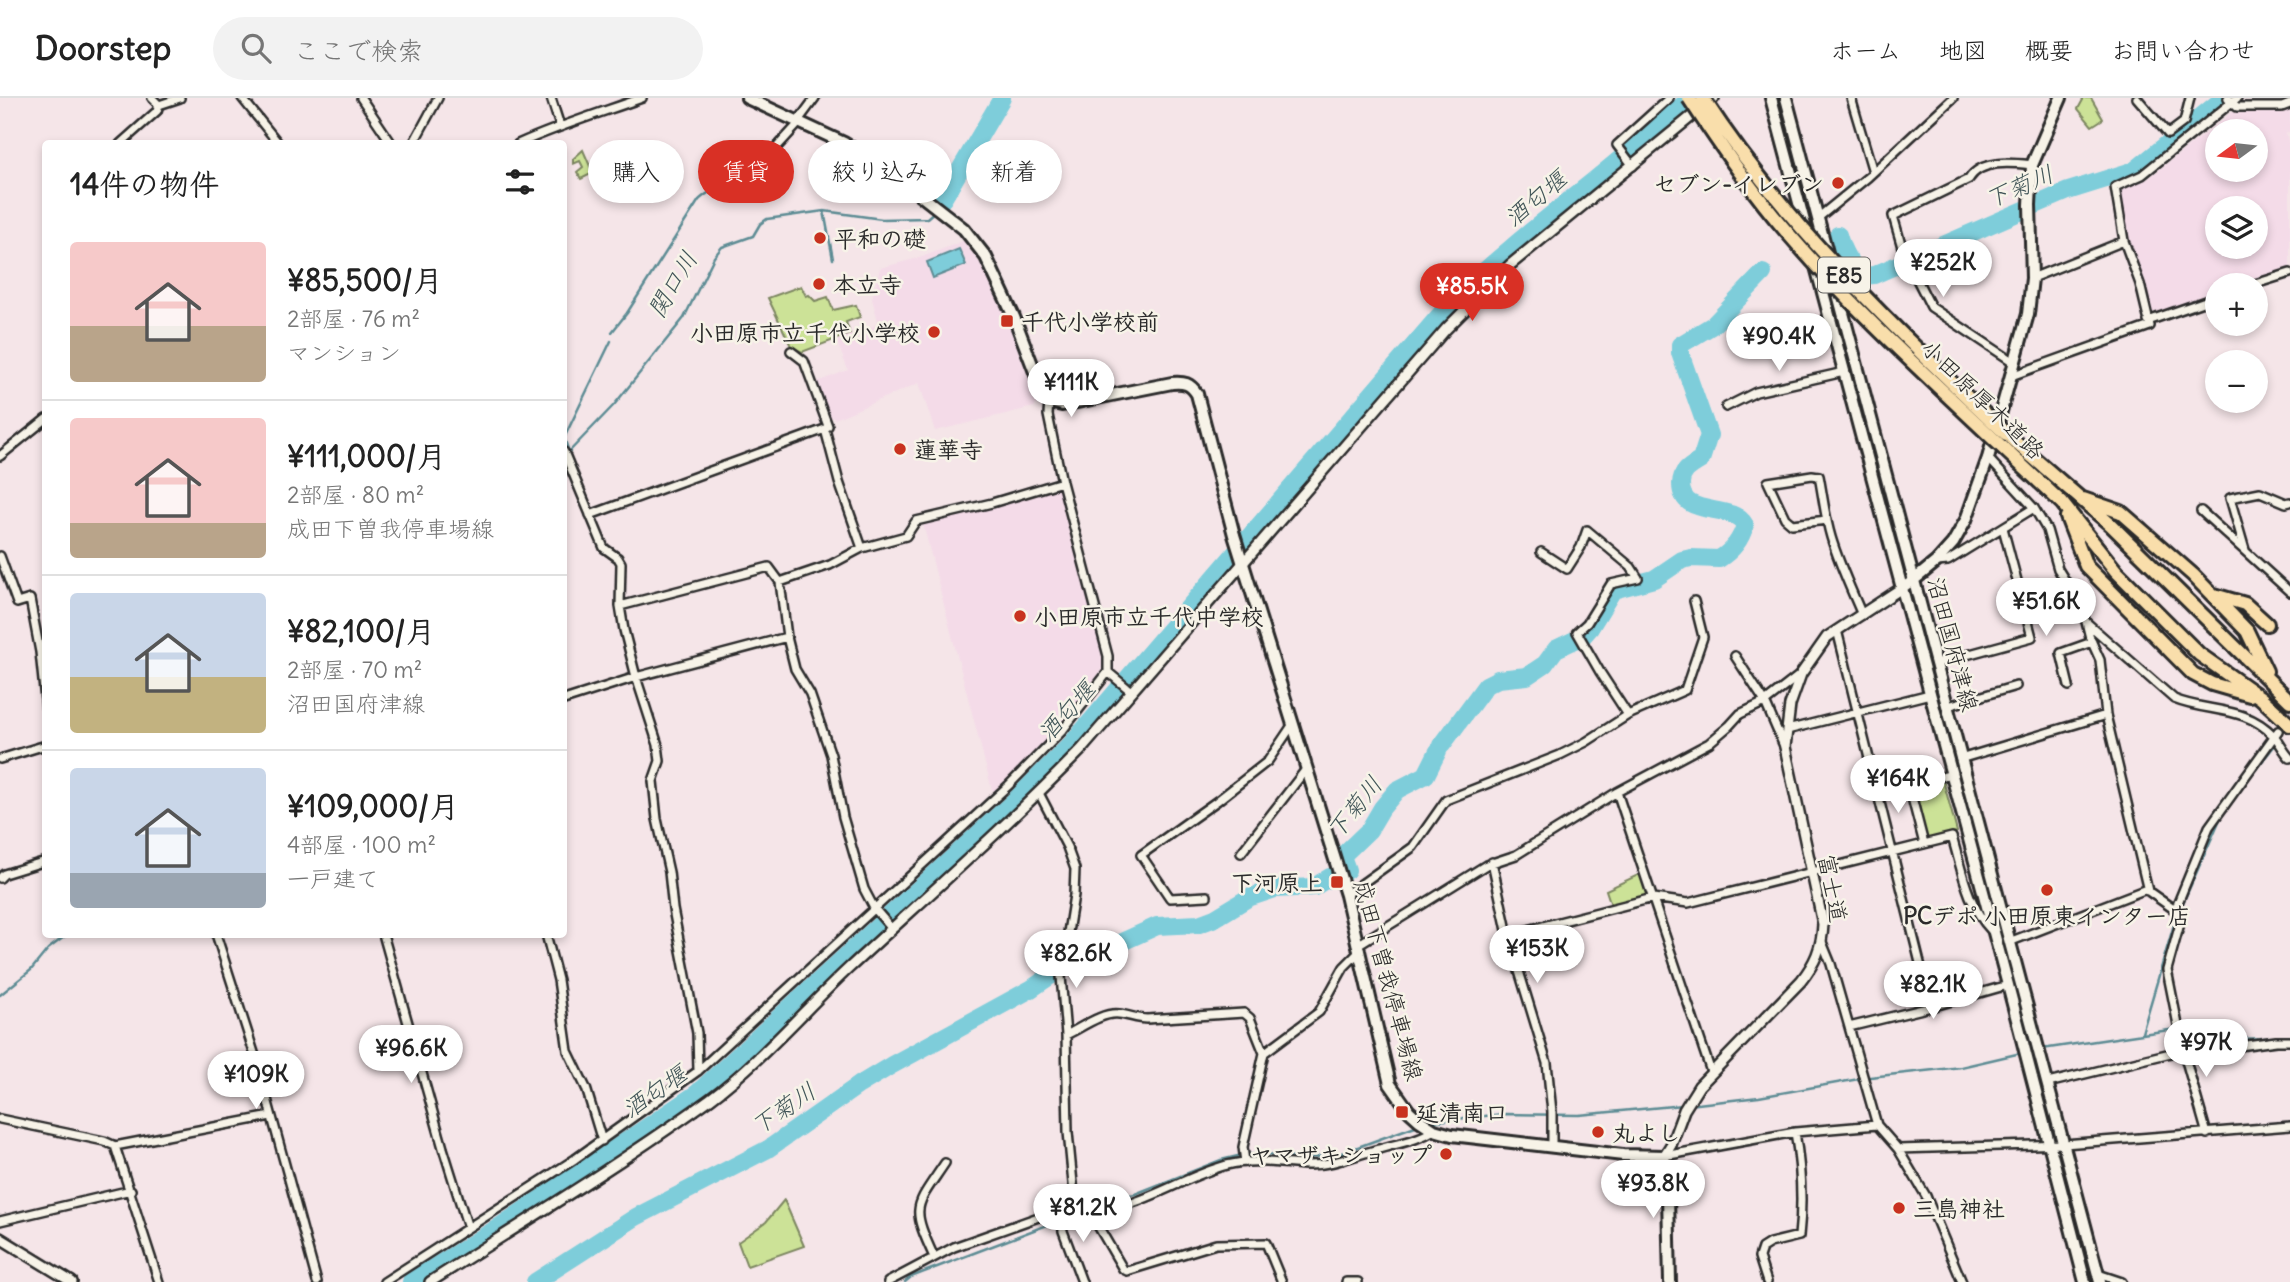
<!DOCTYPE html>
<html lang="ja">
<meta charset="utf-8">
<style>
body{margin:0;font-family:Delius,"Klee One",sans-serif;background:#f2f2f2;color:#222;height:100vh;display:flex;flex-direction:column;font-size:26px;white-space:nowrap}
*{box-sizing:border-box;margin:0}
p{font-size:23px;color:#767676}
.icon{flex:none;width:38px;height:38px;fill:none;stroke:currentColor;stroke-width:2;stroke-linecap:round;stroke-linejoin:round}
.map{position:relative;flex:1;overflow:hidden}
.details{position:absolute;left:42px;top:42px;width:525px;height:798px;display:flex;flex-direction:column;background:#fff;border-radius:7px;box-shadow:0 4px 10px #0003}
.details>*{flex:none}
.banner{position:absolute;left:588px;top:42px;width:665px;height:63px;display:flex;gap:14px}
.needle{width:46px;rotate:255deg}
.fabs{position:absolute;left:2205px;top:21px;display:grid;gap:14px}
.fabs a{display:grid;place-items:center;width:63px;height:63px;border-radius:50%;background:#fff;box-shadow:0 4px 10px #0003;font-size:35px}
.price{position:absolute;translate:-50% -60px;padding:0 16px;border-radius:24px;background:#fff;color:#222;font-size:23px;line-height:46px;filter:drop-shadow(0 2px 4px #0008)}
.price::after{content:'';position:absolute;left:50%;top:42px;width:21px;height:16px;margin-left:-10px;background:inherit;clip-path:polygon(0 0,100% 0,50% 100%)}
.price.on{background:#d93025;color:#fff}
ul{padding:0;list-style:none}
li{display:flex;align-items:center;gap:21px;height:175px;padding:0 28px}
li+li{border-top:2px solid #e0e0e0}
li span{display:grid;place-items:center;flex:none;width:196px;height:140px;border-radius:7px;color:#555}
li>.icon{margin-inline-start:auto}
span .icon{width:84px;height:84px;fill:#fffc;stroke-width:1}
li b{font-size:30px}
h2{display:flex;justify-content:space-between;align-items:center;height:84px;padding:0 28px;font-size:30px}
.tag{padding:0 24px;border-radius:32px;background:#fff;box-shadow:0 4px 10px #0003;font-size:24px;line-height:63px}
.tag.on{background:#d93025;color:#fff}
header{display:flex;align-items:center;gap:42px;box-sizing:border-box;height:98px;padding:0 35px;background:#fff;border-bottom:2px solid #e0e0e0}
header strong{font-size:33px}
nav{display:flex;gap:38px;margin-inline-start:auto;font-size:24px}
.search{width:490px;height:63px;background:#f2f2f2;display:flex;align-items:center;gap:18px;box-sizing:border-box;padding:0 24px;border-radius:38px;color:#767676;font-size:26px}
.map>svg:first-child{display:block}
.built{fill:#f4dbe8;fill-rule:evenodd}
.green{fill:#cce297;stroke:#7c8661;stroke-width:2}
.water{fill:#7ecdda;stroke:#5d8c94;stroke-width:2}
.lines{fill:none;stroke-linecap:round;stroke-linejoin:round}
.stream{stroke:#5d8c94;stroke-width:2.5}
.river{stroke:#7ecdda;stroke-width:18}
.minor-tunnel{stroke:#cdc0c2;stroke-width:7;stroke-dasharray:7 3.5;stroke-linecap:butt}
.minor-casing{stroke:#2b2b2b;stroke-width:12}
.tertiary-casing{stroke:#2b2b2b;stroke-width:14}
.secondary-casing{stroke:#2b2b2b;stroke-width:16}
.trunk-casing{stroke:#2b2b2b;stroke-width:18}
.minor{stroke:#f7f3e8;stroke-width:7}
.tertiary{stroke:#f7f3e8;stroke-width:9}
.secondary{stroke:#f7f3e8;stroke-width:10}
.trunk{stroke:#f9deab;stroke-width:12}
.trunk-bridge-casing{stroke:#2b2b2b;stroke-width:18;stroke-linecap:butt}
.trunk-bridge{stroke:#f9deab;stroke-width:12}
.poi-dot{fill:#c8321e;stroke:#f7f3e8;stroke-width:2.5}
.labels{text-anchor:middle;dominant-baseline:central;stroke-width:5;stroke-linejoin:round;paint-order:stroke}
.shield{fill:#f7f3e8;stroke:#686764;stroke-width:2}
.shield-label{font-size:21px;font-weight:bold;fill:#2b2b2b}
.poi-label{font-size:23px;font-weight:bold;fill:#2b2b2b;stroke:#f7f3e8;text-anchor:start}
.street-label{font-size:23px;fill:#2b2b2b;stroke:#f7f3e8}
.water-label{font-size:24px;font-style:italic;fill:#405457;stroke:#f7f3e8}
</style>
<header>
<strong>Doorstep</strong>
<div class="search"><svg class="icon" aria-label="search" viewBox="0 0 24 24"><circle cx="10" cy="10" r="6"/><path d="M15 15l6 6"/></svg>ここで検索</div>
<nav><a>ホーム</a><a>地図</a><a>概要</a><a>お問い合わせ</a></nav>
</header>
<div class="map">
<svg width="2290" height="1184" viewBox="0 0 2290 1184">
<rect width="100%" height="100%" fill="#f5e5e8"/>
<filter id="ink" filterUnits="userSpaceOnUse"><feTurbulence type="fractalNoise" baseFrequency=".0143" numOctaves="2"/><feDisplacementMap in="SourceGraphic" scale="14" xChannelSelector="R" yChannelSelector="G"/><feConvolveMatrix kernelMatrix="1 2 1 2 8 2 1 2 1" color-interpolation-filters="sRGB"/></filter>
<g filter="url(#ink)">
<path class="built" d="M2290 10V34L2286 35 2290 50V173L2242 187H2217V196L2157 217 2152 214 2145 187 2130 145 2120 93 2122 89 2149 80 2232 14 2281 13ZM2217 33H2256V72H2217ZM2217 110H2256V149H2217Z
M963 143 982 168 1004 215 1003 219 1008 225 1038 304 1034 309 935 333 919 285 835 321 828 317 817 284 848 272 836 242 879 226 872 201 880 170 922 159Z
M1061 389 1081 476 1105 561 1103 569 1073 615 1006 685 996 692H992L923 426Z"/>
<path class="green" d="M2084 0H2091L2103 21 2092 28 2078 11Z
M583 52 593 75 581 81 577 74 583 69 580 63 573 66V61Z
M801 188 806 198 809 197 815 203 828 199 833 212 856 207 860 219 846 224 850 236 802 254 791 248 768 200Z
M1943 682 1957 734 1926 742 1913 690Z
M1640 776 1648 797 1611 807 1606 792Z
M784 1102 804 1148 747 1168 738 1144 766 1124Z"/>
<path class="water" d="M959 151 966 167 933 180 927 164Z"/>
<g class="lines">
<path class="stream" d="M939 107 943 101
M824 113 833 161
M612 234 627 215 699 102C713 89 740 78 758 66
M569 354 564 340 611 243
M566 357 614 307 684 220 714 159 722 149 753 138 760 126 767 121 824 113 882 121 927 120 935 113
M2239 693 2275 647
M0 897 31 872 48 851 68 836
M2142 935 2175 823 2221 719
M2042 951 2176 931H2190L2240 941 2290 939
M1689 1007 1759 999 1870 979 1961 969 2021 955
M1428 1024 1504 1016 1579 1017 1683 1007
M1086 1106 1135 1096 1221 1062 1242 1057 1266 1056 1306 1060 1336 1057 1418 1027
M905 1184 911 1179 1055 1124"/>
<path class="river" d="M943 101 1002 0
M1838 137C1843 155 1849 165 1863 178L1874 177 2068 93 2135 72 2224 0
M1583 538 1590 530 1613 492 1654 481 1682 462 1691 460 1719 461C1732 453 1741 442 1745 427 1732 403 1681 422 1681 386 1681 373 1691 368 1701 362L1709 337 1680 255V247L1713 227 1763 175
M1442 647 1486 587 1498 581 1527 578 1545 566 1556 551 1577 541
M1347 772 1342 758 1369 732 1382 710 1397 692 1426 677 1438 653
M1069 868 1157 828 1199 826 1215 820 1248 800 1275 791 1314 789 1330 779
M411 1184 496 1131 696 996 1016 701 1072 645 1451 204C1526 131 1614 72 1690 0
M535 1184 636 1119 768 1051 859 987 892 967 1031 891 1056 874"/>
<path class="minor-tunnel" d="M2283 623 2290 612"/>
<g class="minor-casing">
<path id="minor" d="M242 0 279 46
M361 0 392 46
M551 0 560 28
M1851 0 1873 74
M2137 0 2168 36 2184 24 2190 0
M2228 0 2237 9H2282L2290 6
M159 7 180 0
M798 23 815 0
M120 46 157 13 159 7 152 0
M413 46 438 0
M518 46C558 28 600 15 642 0
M1633 68 1617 47 1669 0
M742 81 755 73 800 24
M1819 119 1868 79 1953 0
M2032 180 2124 143 2115 89 2142 77 2237 0
M2252 187 2290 175
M2148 223 2217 199
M791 253 804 263 828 328 825 331 839 384 862 450
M2015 265 1931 209 1904 156 1893 118 1969 81C1981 61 2013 65 2032 67
M2011 278 2150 228 2140 186 2124 143
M1049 304 1048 317 1062 384 1108 558V574L1132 594
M1726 309 1756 294 1844 274
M564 354 604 450 618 460 621 465 620 508 624 532 636 579 658 647 660 663 653 683 657 721 669 774 673 811 697 935 698 973
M0 358 46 321
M1988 360 2034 410 2047 432 2058 471 2079 505 2086 524 2090 540 2100 562 2106 617 2148 793 2175 812 2181 822 2167 872 2183 952 2207 1036
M2201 413 2290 494
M590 417 825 331
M1827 422 1792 426 1785 420 1768 384 1812 377 1819 378C1823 398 1825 419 1831 439 1839 466 1851 491 1862 517
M2245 452 2230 400 2260 394 2286 405 2290 404
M1541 454 1567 471 1581 449 1587 432 1631 469 1638 480 1611 486 1587 525 1577 534 1600 574 1628 617
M0 458 17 505 30 501 40 554 46 612
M1937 464 1948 463 2034 410
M780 484 830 467 862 450 906 438 916 423 992 405 1062 384
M620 508 769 469 780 484 787 539 795 571 810 596 831 657 843 719 864 791 874 810 892 831
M2086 524 2174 601C2208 615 2245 607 2274 638 2280 644 2283 653 2290 660
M1837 532 1931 909
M1735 558 1765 604 1784 648
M1937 565 2032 539 2003 430
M2069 588 2061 555 2092 544
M564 602 636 579 787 539
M1948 608 2016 588
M1787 632 1930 596
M0 661 46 647
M1960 661 2106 617
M1617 694 1711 974
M1039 695 1067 749 1075 771 1074 797 1061 878 1066 937 1068 1034 1075 1106 1080 1113C1132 1117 1178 1080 1227 1067 1254 1060 1279 1066 1306 1067 1332 1068 1355 1057 1379 1051 1399 1045 1417 1043 1434 1032
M1924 746 1909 688 1952 676
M1241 755 1307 670
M1492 764 1508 837 1547 965 1552 1014V1048
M0 780 4 776 46 763
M1346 797 1413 749 1446 702 1560 657 1586 644 1628 617 1685 592 1703 539 1694 503
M1207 798 1170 800 1141 757 1217 703 1268 663 1293 626
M2175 812 2209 729 2278 633
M216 836 257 964 317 1184
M383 836 443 1050 468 1130
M546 836 558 882 568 953 586 990 602 1043
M1508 837 1653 800 1688 805 1952 739C1962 772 1967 807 1991 832
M2009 844 2144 792 2148 793
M1359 846 1486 767 1516 757 1617 694 1709 645 1729 628 1740 616 1765 604 1801 576
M1849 929 1931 909 2008 887
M1066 937C1081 930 1102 914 1119 916 1129 917 1137 921 1147 921L1244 915 1250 920 1264 955
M2048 985 2183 952 2188 955 2276 943H2290
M0 1021 104 1043 115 1048 159 1184
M1877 1027 1898 1051 2064 1046 2290 1028
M115 1048 271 1018
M1898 1051 1926 1098 1962 1184
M1664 1058 1795 1034 1877 1027 1831 866 1822 844
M1245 1064 1243 1049 1264 955 1319 914 1344 869 1360 853
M1061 1112 1063 1133 1082 1184
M1090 1114 1123 1171 1127 1173 1216 1146 1266 1145 1282 1184
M0 1123 131 1092
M934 1159C910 1107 915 1110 945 1065
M2098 1176 2122 1184
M384 1184 575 1061 698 973 1008 688 1062 633 1108 574
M888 1184 954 1149 1075 1106
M1346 1184H1358
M1767 1184 1759 1159 1762 1150 1770 1145 1799 1138C1803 1103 1801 1069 1795 1034"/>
</g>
<g class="tertiary-casing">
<path id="tertiary" d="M1664 1058 1671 1047 1684 1012 1699 988 1801 883C1815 865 1822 850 1823 826L1785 649 1790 607 1801 576 1827 539 1914 482
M0 1140 72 1184
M430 1184C524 1124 620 1066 710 1001 761 963 803 913 849 870 927 798 1007 728 1081 652L1446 231 1510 167 1714 0"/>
</g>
<g class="secondary-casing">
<path id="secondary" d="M747 0 844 45 896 78 964 131 986 159 1014 219 1043 295 1049 304 1062 307 1172 285C1184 284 1190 285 1197 296L1234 437 1346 797 1390 986 1409 1013 1419 1022 1434 1032 1452 1037 1623 1057 1664 1058 1668 1098 1670 1184
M1771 0 2008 887 2085 1184
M1786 0 2100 1184
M1914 482 1936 464 1953 445 1966 422 1988 360 2028 216 2032 180 2030 107 2032 67 2061 0"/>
</g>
<g class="trunk-casing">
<path id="trunk" d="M2006 336 2111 427 2290 603
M2001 348 2062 405 2116 473 2199 556 2261 600 2290 627
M2083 401 2121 414 2193 477 2247 533 2266 573
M2067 419 2086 468 2193 576 2212 586 2250 597
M2214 497 2245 506 2267 526"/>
</g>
<use href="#minor" class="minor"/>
<use href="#tertiary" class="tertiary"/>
<use href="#secondary" class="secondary"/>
<use href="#trunk" class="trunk"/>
<g class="trunk-bridge-casing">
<path id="trunk-bridge" d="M1689 0C1719 46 1750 91 1786 133 1852 210 1927 278 2001 348
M1703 0C1786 128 1896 232 2006 336"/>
</g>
<use href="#trunk-bridge" class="trunk-bridge"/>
</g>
</g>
<g class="poi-dot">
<circle cx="1838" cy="85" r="7"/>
<circle cx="820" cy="140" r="7"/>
<circle cx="819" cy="186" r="7"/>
<rect x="1000" y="216" width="14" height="14" rx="3.5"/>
<circle cx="934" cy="234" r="7"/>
<circle cx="900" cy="351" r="7"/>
<circle cx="1020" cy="518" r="7"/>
<rect x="1330" y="777" width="14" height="14" rx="3.5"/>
<circle cx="2047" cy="792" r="7"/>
<rect x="1395" y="1007" width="14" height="14" rx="3.5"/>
<circle cx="1598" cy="1034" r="7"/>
<circle cx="1446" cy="1056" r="7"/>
<circle cx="1899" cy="1110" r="7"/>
</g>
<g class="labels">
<rect class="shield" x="1818" y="159.5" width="52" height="35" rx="5"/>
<g class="shield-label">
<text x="1844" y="177">E85</text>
</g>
<g class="poi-label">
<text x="1824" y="85" text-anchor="end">セブン-イレブン</text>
<text x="834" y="140">平和の礎</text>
<text x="833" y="186">本立寺</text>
<text x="1021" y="223">千代小学校前</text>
<text x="920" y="234" text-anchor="end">小田原市立千代小学校</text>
<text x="914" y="351">蓮華寺</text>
<text x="1034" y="518">小田原市立千代中学校</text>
<text x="1323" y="784" text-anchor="end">下河原上</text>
<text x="2047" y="817" text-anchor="middle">PCデポ 小田原東インター店</text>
<text x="1416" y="1014">延清南口</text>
<text x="1612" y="1034">丸よし</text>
<text x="1432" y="1056" text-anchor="end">ヤマザキショップ</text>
<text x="1913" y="1110">三島神社</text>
</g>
<g class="street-label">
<text transform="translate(1983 301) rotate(44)">小田原厚木道路</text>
<text transform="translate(1953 546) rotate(75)">沼田国府津線</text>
<text transform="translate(1833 790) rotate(79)">富士道</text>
<text transform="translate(1389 882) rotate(75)">成田下曽我停車場線</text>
</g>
<g class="water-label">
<text transform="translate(2019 88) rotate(-23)">下菊川</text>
<text transform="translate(1535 100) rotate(-40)">酒匂堰</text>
<text transform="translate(672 186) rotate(-59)">関口川</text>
<text transform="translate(1066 613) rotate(-48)">酒匂堰</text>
<text transform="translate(1354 709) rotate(-51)">下菊川</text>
<text transform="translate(654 993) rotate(-35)">酒匂堰</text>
<text transform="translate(783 1010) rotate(-34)">下菊川</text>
</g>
</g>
</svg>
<div class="fabs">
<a><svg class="needle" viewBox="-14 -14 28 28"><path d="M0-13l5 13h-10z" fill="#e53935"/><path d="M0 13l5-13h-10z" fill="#767676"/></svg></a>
<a><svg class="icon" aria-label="layers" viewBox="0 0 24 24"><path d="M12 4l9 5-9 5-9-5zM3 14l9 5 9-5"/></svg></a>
<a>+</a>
<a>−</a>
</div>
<b class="price" style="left:1943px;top:201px">¥252K</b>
<b class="price on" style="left:1472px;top:225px">¥85.5K</b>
<b class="price" style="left:1779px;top:275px">¥90.4K</b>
<b class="price" style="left:1071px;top:321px">¥111K</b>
<b class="price" style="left:2046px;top:540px">¥51.6K</b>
<b class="price" style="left:1898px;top:717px">¥164K</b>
<b class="price" style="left:1537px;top:887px">¥153K</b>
<b class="price" style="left:1076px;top:892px">¥82.6K</b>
<b class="price" style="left:1933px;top:923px">¥82.1K</b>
<b class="price" style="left:2206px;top:981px">¥97K</b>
<b class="price" style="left:411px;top:987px">¥96.6K</b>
<b class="price" style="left:256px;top:1013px">¥109K</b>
<b class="price" style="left:1653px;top:1122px">¥93.8K</b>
<b class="price" style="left:1083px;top:1146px">¥81.2K</b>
<div class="banner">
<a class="tag">購入</a>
<a class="tag on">賃貸</a>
<a class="tag">絞り込み</a>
<a class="tag">新着</a>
</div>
<section class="details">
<h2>14件の物件<svg class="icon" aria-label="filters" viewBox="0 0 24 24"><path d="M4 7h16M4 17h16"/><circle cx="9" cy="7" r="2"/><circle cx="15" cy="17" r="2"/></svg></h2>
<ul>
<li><span style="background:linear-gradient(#f6c9c9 60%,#b9a48a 0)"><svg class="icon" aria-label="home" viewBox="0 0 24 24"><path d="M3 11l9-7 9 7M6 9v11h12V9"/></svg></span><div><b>¥85,500/月</b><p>2部屋 · 76 m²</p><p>マンション</p></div></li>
<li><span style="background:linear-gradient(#f6c9c9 75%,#b9a48a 0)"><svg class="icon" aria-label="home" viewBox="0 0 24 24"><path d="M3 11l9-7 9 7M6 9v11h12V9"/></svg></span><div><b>¥111,000/月</b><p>2部屋 · 80 m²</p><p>成田下曽我停車場線</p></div></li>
<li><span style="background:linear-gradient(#c9d6e8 60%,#c2b280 0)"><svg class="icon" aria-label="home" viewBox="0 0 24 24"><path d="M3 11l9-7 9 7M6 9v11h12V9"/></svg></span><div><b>¥82,100/月</b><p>2部屋 · 70 m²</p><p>沼田国府津線</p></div></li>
<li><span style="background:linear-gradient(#c9d6e8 75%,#9aa5b1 0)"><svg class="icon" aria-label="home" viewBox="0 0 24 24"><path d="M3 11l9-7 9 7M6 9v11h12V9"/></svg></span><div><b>¥109,000/月</b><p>4部屋 · 100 m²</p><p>一戸建て</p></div></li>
</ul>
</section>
</div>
